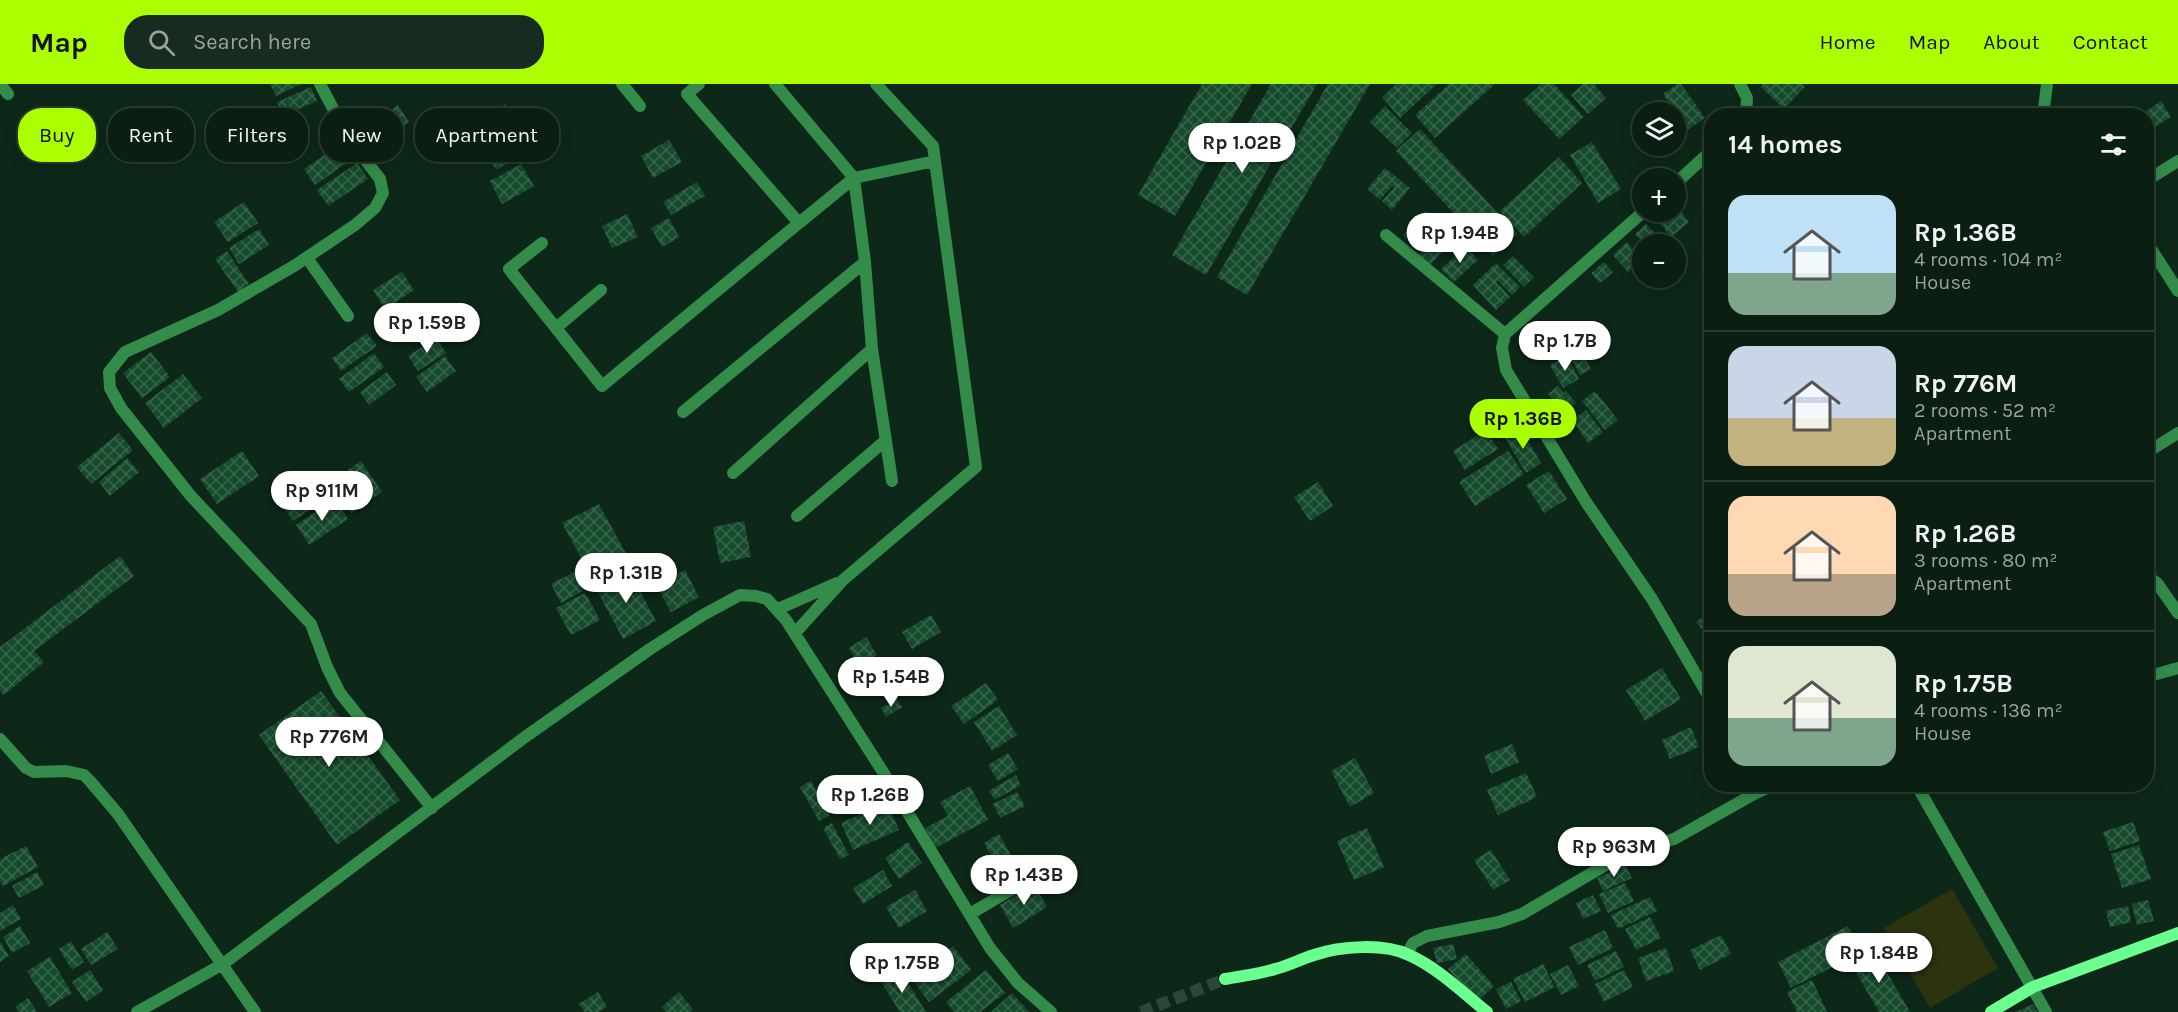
<!DOCTYPE html>
<meta charset="utf-8">
<style>
body{margin:0;font-family:Karla,sans-serif;background:#182b20;color:#f1f3f6;height:100vh;display:flex;flex-direction:column;font-size:22px;white-space:nowrap}
*{box-sizing:border-box;margin:0}
p{font-size:20px;color:#99a29f}
.icon{flex:none;width:33px;height:33px;fill:none;stroke:currentColor;stroke-width:2;stroke-linecap:round;stroke-linejoin:round}
.map{position:relative;flex:1;overflow:hidden}
.sheet{position:absolute;left:1704px;top:24px;width:450px;height:684px;display:flex;flex-direction:column;background:#0a1e12;border-radius:24px;box-shadow:0 3px 15px #0003,0 0 0 2px #2a3c32}
.sheet>*{flex:none}
.guide{position:absolute;left:18px;top:24px;width:570px;height:54px;display:flex;gap:12px}
.fabs{position:absolute;left:1632px;top:18px;display:grid;gap:12px}
.fabs a{display:grid;place-items:center;width:54px;height:54px;border-radius:50%;background:#0a1e12;box-shadow:0 3px 15px #0003,0 0 0 2px #2a3c32;font-size:30px}
.price{position:absolute;translate:-50% -51px;padding:0 14px;border-radius:21px;background:#fff;color:#222;font-size:20px;line-height:39px;filter:drop-shadow(0 2px 3px #0008)}
.price::after{content:'';position:absolute;left:50%;top:36px;width:18px;height:14px;margin-left:-9px;background:inherit;clip-path:polygon(0 0,100% 0,50% 100%)}
.price.on{background:#acff00;color:#111}
ul{padding:0;list-style:none}
li{display:flex;align-items:center;gap:18px;height:150px;padding:0 24px}
li+li{border-top:2px solid #2a3c32}
li span{display:grid;place-items:center;flex:none;width:168px;height:120px;border-radius:18px;color:#555}
li>.icon{margin-inline-start:auto}
span .icon{width:72px;height:72px;fill:#fffc;stroke-width:1}
li b{font-size:26px}
h2{display:flex;justify-content:space-between;align-items:center;height:72px;padding:0 24px;font-size:26px}
.tag{padding:0 21px;border-radius:24px;background:#0a1e12;box-shadow:0 3px 15px #0003,0 0 0 2px #2a3c32;font-size:21px;line-height:54px}
.tag.on{background:#acff00;color:#111}
header{display:flex;align-items:center;gap:36px;box-sizing:border-box;height:84px;padding:0 30px;background:#acff00;color:#111}
header strong{font-size:28px}
nav{display:flex;gap:33px;margin-inline-start:auto;font-size:21px}
.search{width:420px;height:54px;background:#182b20;display:flex;align-items:center;gap:15px;box-sizing:border-box;padding:0 21px;border-radius:24px;color:#99a29f;font-size:22px}
.map>svg:first-child{display:block}
.pitch{fill:#2c330f}
.building{fill:url(#building-cross-hatch)}
.lines{fill:none;stroke-linecap:round;stroke-linejoin:round}
.secondary-tunnel{stroke:#2b4836;stroke-width:12;stroke-dasharray:12 6;stroke-linecap:butt}
.street{stroke:#338c4a;stroke-width:12}
.secondary{stroke:#6bff90;stroke-width:12}
</style>
<header>
<strong>Map</strong>
<div class="search"><svg class="icon" aria-label="search" viewBox="0 0 24 24"><circle cx="10" cy="10" r="6"/><path d="M15 15l6 6"/></svg>Search here</div>
<nav><a>Home</a><a>Map</a><a>About</a><a>Contact</a></nav>
</header>
<div class="map">
<svg width="2178" height="928" viewBox="0 0 2178 928">
<defs>
<pattern id="building-cross-hatch" width="8" height="8" patternUnits="userSpaceOnUse" patternTransform="scale(1.5)"><rect width="8" height="8" fill="#174b2d"/><path d="M0 0l8 8M0 8l8-8" fill="none" stroke="#38664b"/></pattern>
</defs>
<rect width="100%" height="100%" fill="#0d2818"/>
<path class="pitch" d="M1952 805 1998 884 1930 924 1884 844Z"/>
<path class="building" d="M270 0H301L276 12Z
M1202 0H1252L1175 132 1138 111Z
M1271 0H1317L1206 191 1172 171Z
M1328 0H1370L1247 211 1217 193Z
M1396 0H1437L1400 34 1382 13Z
M1449 0H1495L1435 54 1415 31Z
M1541 0H1554L1584 33 1559 55 1523 16Z
M1583 0H1594L1606 14 1588 30 1571 11Z
M1677 0H1681L1705 34 1687 46 1663 10Z
M1763 0H1802L1805 3 1784 25 1761 3Z
M311 3 317 17 283 32 277 18Z
M2161 17 2171 33 2146 49V32H2139Z
M505 20 516 36 487 56 476 40Z
M398 21 409 38 398 46 386 30Z
M1385 22 1412 49 1397 64 1370 38Z
M383 33 394 48 369 67 358 51Z
M1420 45 1517 150 1493 172 1396 67Z
M518 50 528 68 496 86 485 68Z
M669 56 682 78 653 94 641 72Z
M343 58 354 74 315 101 304 85Z
M1592 58 1621 105 1598 119 1570 71Z
M1559 73 1582 99 1524 153 1500 127Z
M357 79 368 95 328 122 317 106Z
M521 80 534 102 502 120 490 97Z
M1385 84 1410 104 1392 126 1382 117 1394 104 1392 102 1380 116 1367 105Z
M697 98 705 112 671 131 663 118Z
M244 118 258 139 228 158 214 138Z
M1676 121 1689 138 1671 153 1652 130 1655 128H1676Z
M1426 127 1438 139 1415 163 1403 151Z
M627 130 638 153 612 164 602 142Z
M669 134 679 153 662 163 651 144Z
M1646 140 1665 160H1644L1635 150Z
M259 145 269 161 239 180 229 164Z
M1441 149 1451 159 1427 184 1416 174Z
M1627 158 1642 176 1628 188 1613 171Z
M1466 162 1478 176 1454 198 1441 185Z
M227 167 249 200 238 208 215 175Z
M1513 172 1534 193 1524 203 1503 181Z
M1676 177 1683 187 1676 193Z
M1604 178 1613 188 1600 199 1591 189Z
M1496 179 1520 203 1512 211 1498 197 1496 198 1510 213 1496 226 1473 201Z
M402 188 414 206 385 225 373 206Z
M405 227 416 242 394 257 384 242Z
M367 249 377 262 341 287 332 274Z
M436 254 446 269 418 287 408 272Z
M151 268 170 293 142 314 123 289Z
M374 269 384 283 349 308 339 295Z
M1582 270 1591 285 1580 291 1572 276Z
M445 272 456 287 427 308 416 293Z
M1567 272 1579 295 1563 304 1550 281Z
M387 288 396 301 369 321 360 308Z
M183 290 202 314 164 344 145 319Z
M1558 302 1564 309 1566 307 1576 319 1556 335 1546 323 1554 317 1548 310Z
M1595 307 1618 336 1605 346 1582 317Z
M1586 326 1603 348 1588 359 1572 336Z
M1521 344 1541 379 1526 389 1505 354Z
M1486 346 1498 365 1465 386 1453 367Z
M119 349 133 366 91 400 77 383Z
M242 367 259 392 217 420 200 395Z
M1508 367 1524 390 1475 422 1459 398Z
M127 374 139 388 110 412 99 398Z
M361 377 382 408 351 429 330 398Z
M1549 387 1567 415 1544 429 1526 401Z
M321 396 331 412 293 437 282 421Z
M1318 398 1333 422 1310 437 1294 413Z
M335 415 348 435 309 461 296 441Z
M599 420 627 471 590 490 562 439Z
M744 437 751 473 720 479 713 443Z
M120 472 134 492 34 567 44 578 4 611 0 607V563Z
M582 484 592 502 561 519 551 500Z
M629 486 656 537 623 555 595 503Z
M685 486 699 513 671 528 656 501Z
M585 509 600 536 571 551 556 524Z
M1712 526V559L1696 538Z
M931 531 941 548 912 565 902 548Z
M866 553 877 571 860 582 849 564Z
M880 575 889 589 872 600 863 587Z
M851 580 867 600 851 612 836 591Z
M1662 584 1681 615 1645 637 1626 606Z
M986 599 998 616 964 640 951 622Z
M321 607 400 716 337 761 259 651Z
M897 615 902 623 886 633 881 624Z
M999 622 1017 651 992 667 974 638Z
M1691 643 1699 663 1670 675 1662 656Z
M1512 660 1519 678 1491 690 1484 672Z
M1008 669 1018 685 998 697 988 681Z
M1355 674 1374 709 1350 723 1331 687Z
M1526 689 1537 713 1498 731 1487 706Z
M1016 691 1021 701 995 716 989 707Z
M856 694 865 712 834 728 824 711Z
M811 697 830 731 819 737 800 703Z
M970 702 988 736 935 764 925 744 948 732 940 718Z
M1017 708 1025 722 1000 734 993 720Z
M887 718 899 746 853 766 841 739Z
M2133 738 2140 757 2110 767 2103 748Z
M832 739 849 771 840 775 823 744Z
M1367 744 1384 783 1354 796 1337 757Z
M999 750 1017 782 980 804 969 785 991 771 984 759Z
M908 758 922 779 899 795 885 774Z
M2139 761 2151 795 2122 804 2111 770Z
M26 762 38 783 3 802 0 797V775Z
M1491 766 1510 796 1493 806 1474 776Z
M1625 781 1632 794 1603 807 1597 794Z
M883 786 892 802 863 820 853 804Z
M37 788 44 801 19 814 12 802Z
M1625 799 1634 817 1608 829 1599 810Z
M1034 800 1047 823 1013 844 1000 821Z
M915 806 927 827 899 844 886 823Z
M1593 811 1601 827 1583 835 1576 819Z
M1650 813 1657 827 1618 845 1611 831Z
M2148 816 2154 837 2137 841 2132 820Z
M13 821 21 835 0 847V829Z
M2128 822 2131 838 2110 843 2106 827Z
M1650 833 1661 854 1636 866 1625 845Z
M20 842 30 859 12 869 3 853Z
M1848 842 1862 868 1791 904 1778 878Z
M1605 846 1613 864 1578 881 1569 863Z
M107 848 118 865 91 881 81 865Z
M1721 851 1731 870 1700 886 1690 866Z
M0 857 9 872 0 878Z
M71 857 84 878 72 886 59 865Z
M1453 860 1457 875 1437 879 1433 864Z
M953 862 971 886 929 918 911 894Z
M1666 864 1674 887 1646 897 1638 874Z
M1874 866 1910 928H1879L1851 880Z
M1616 867 1624 883 1595 897 1587 881Z
M1466 870 1494 902 1477 918 1448 885Z
M50 873 72 909 49 923 27 887Z
M1543 880 1555 903 1525 918 1513 895Z
M1568 881 1579 902 1561 911 1550 890Z
M90 886 103 906 86 918 72 898Z
M900 886 926 928H900L881 898Z
M986 886 1005 909 980 928H954L946 918Z
M1624 886 1633 903 1604 918 1595 900Z
M1812 896 1827 928H1797L1787 908Z
M1511 898 1521 917 1506 925 1496 905Z
M598 908 607 923 598 928H585L579 920Z
M679 908 693 925 690 928H666L662 923Z
M1012 909 1029 928H991Z
M28 914 37 928H19L15 923Z
M2034 920 2037 928H2015Z"/>
<g class="lines">
<path class="secondary-tunnel" d="M1141 928 1225 895"/>
<path class="street" d="M0 0 8 10
M320 0 348 53 380 95 383 109 375 124 355 141 294 182 218 226 125 268 109 288 110 304 121 324 190 411 311 540 327 583 340 609 432 724
M622 0 640 22
M775 0 854 94 865 178 872 265 892 397
M1740 0 1747 14 1746 32
M2043 32 2047 0
M2146 97 2178 77
M1676 99 1712 66
M1643 128 1505 250 1502 264 1506 286 1586 418 1652 515 1712 618
M799 139 854 94 935 77
M1386 151 1505 250
M2146 157 2178 207
M542 159 509 185 602 302 799 139 687 10 699 0
M307 174 348 232
M556 244 601 206
M683 328 865 178
M2146 369 2178 349
M733 389 872 265
M797 432 886 356
M2146 491 2157 499 2178 529
M778 525 837 499
M795 549 843 496 976 383 933 62 876 0
M2146 593 2178 584
M0 655 26 684 34 688 66 687 84 691 90 697 118 730 255 928
M1916 700 2046 928
M970 830 1046 785
M1407 870 1413 859 1427 852 1499 838 1522 830 1626 769 1674 755 1754 710 1775 700
M137 928 223 880 525 653 650 565 703 531 740 511 756 512 767 515 786 536 883 688 990 864 1018 899 1051 928"/>
<path class="secondary" d="M1225 895C1241 892 1259 890 1275 885 1288 882 1301 875 1314 871 1340 862 1384 859 1409 871 1438 884 1462 908 1487 928
M1991 928 2033 903 2178 849"/>
</g>
</svg>
<div class="fabs">
<a><svg class="icon" aria-label="layers" viewBox="0 0 24 24"><path d="M12 4l9 5-9 5-9-5zM3 14l9 5 9-5"/></svg></a>
<a>+</a>
<a>−</a>
</div>
<b class="price" style="left:1242px;top:90px">Rp 1.02B</b>
<b class="price" style="left:1460px;top:180px">Rp 1.94B</b>
<b class="price" style="left:427px;top:270px">Rp 1.59B</b>
<b class="price" style="left:1565px;top:288px">Rp 1.7B</b>
<b class="price on" style="left:1523px;top:366px">Rp 1.36B</b>
<b class="price" style="left:322px;top:438px">Rp 911M</b>
<b class="price" style="left:626px;top:520px">Rp 1.31B</b>
<b class="price" style="left:891px;top:624px">Rp 1.54B</b>
<b class="price" style="left:329px;top:684px">Rp 776M</b>
<b class="price" style="left:870px;top:742px">Rp 1.26B</b>
<b class="price" style="left:1614px;top:794px">Rp 963M</b>
<b class="price" style="left:1024px;top:822px">Rp 1.43B</b>
<b class="price" style="left:1879px;top:900px">Rp 1.84B</b>
<b class="price" style="left:902px;top:910px">Rp 1.75B</b>
<div class="guide">
<a class="tag on">Buy</a>
<a class="tag">Rent</a>
<a class="tag">Filters</a>
<a class="tag">New</a>
<a class="tag">Apartment</a>
</div>
<section class="sheet">
<h2>14 homes<svg class="icon" aria-label="filters" viewBox="0 0 24 24"><path d="M4 7h16M4 17h16"/><circle cx="9" cy="7" r="2"/><circle cx="15" cy="17" r="2"/></svg></h2>
<ul>
<li><span style="background:linear-gradient(#bfe0f5 65%,#7fa58c 0)"><svg class="icon" aria-label="home" viewBox="0 0 24 24"><path d="M3 11l9-7 9 7M6 9v11h12V9"/></svg></span><div><b>Rp 1.36B</b><p>4 rooms · 104 m²</p><p>House</p></div></li>
<li><span style="background:linear-gradient(#c9d6e8 60%,#c2b280 0)"><svg class="icon" aria-label="home" viewBox="0 0 24 24"><path d="M3 11l9-7 9 7M6 9v11h12V9"/></svg></span><div><b>Rp 776M</b><p>2 rooms · 52 m²</p><p>Apartment</p></div></li>
<li><span style="background:linear-gradient(#ffd9b3 65%,#b9a48a 0)"><svg class="icon" aria-label="home" viewBox="0 0 24 24"><path d="M3 11l9-7 9 7M6 9v11h12V9"/></svg></span><div><b>Rp 1.26B</b><p>3 rooms · 80 m²</p><p>Apartment</p></div></li>
<li><span style="background:linear-gradient(#dfe7d0 60%,#7fa58c 0)"><svg class="icon" aria-label="home" viewBox="0 0 24 24"><path d="M3 11l9-7 9 7M6 9v11h12V9"/></svg></span><div><b>Rp 1.75B</b><p>4 rooms · 136 m²</p><p>House</p></div></li>
</ul>
</section>
</div>
